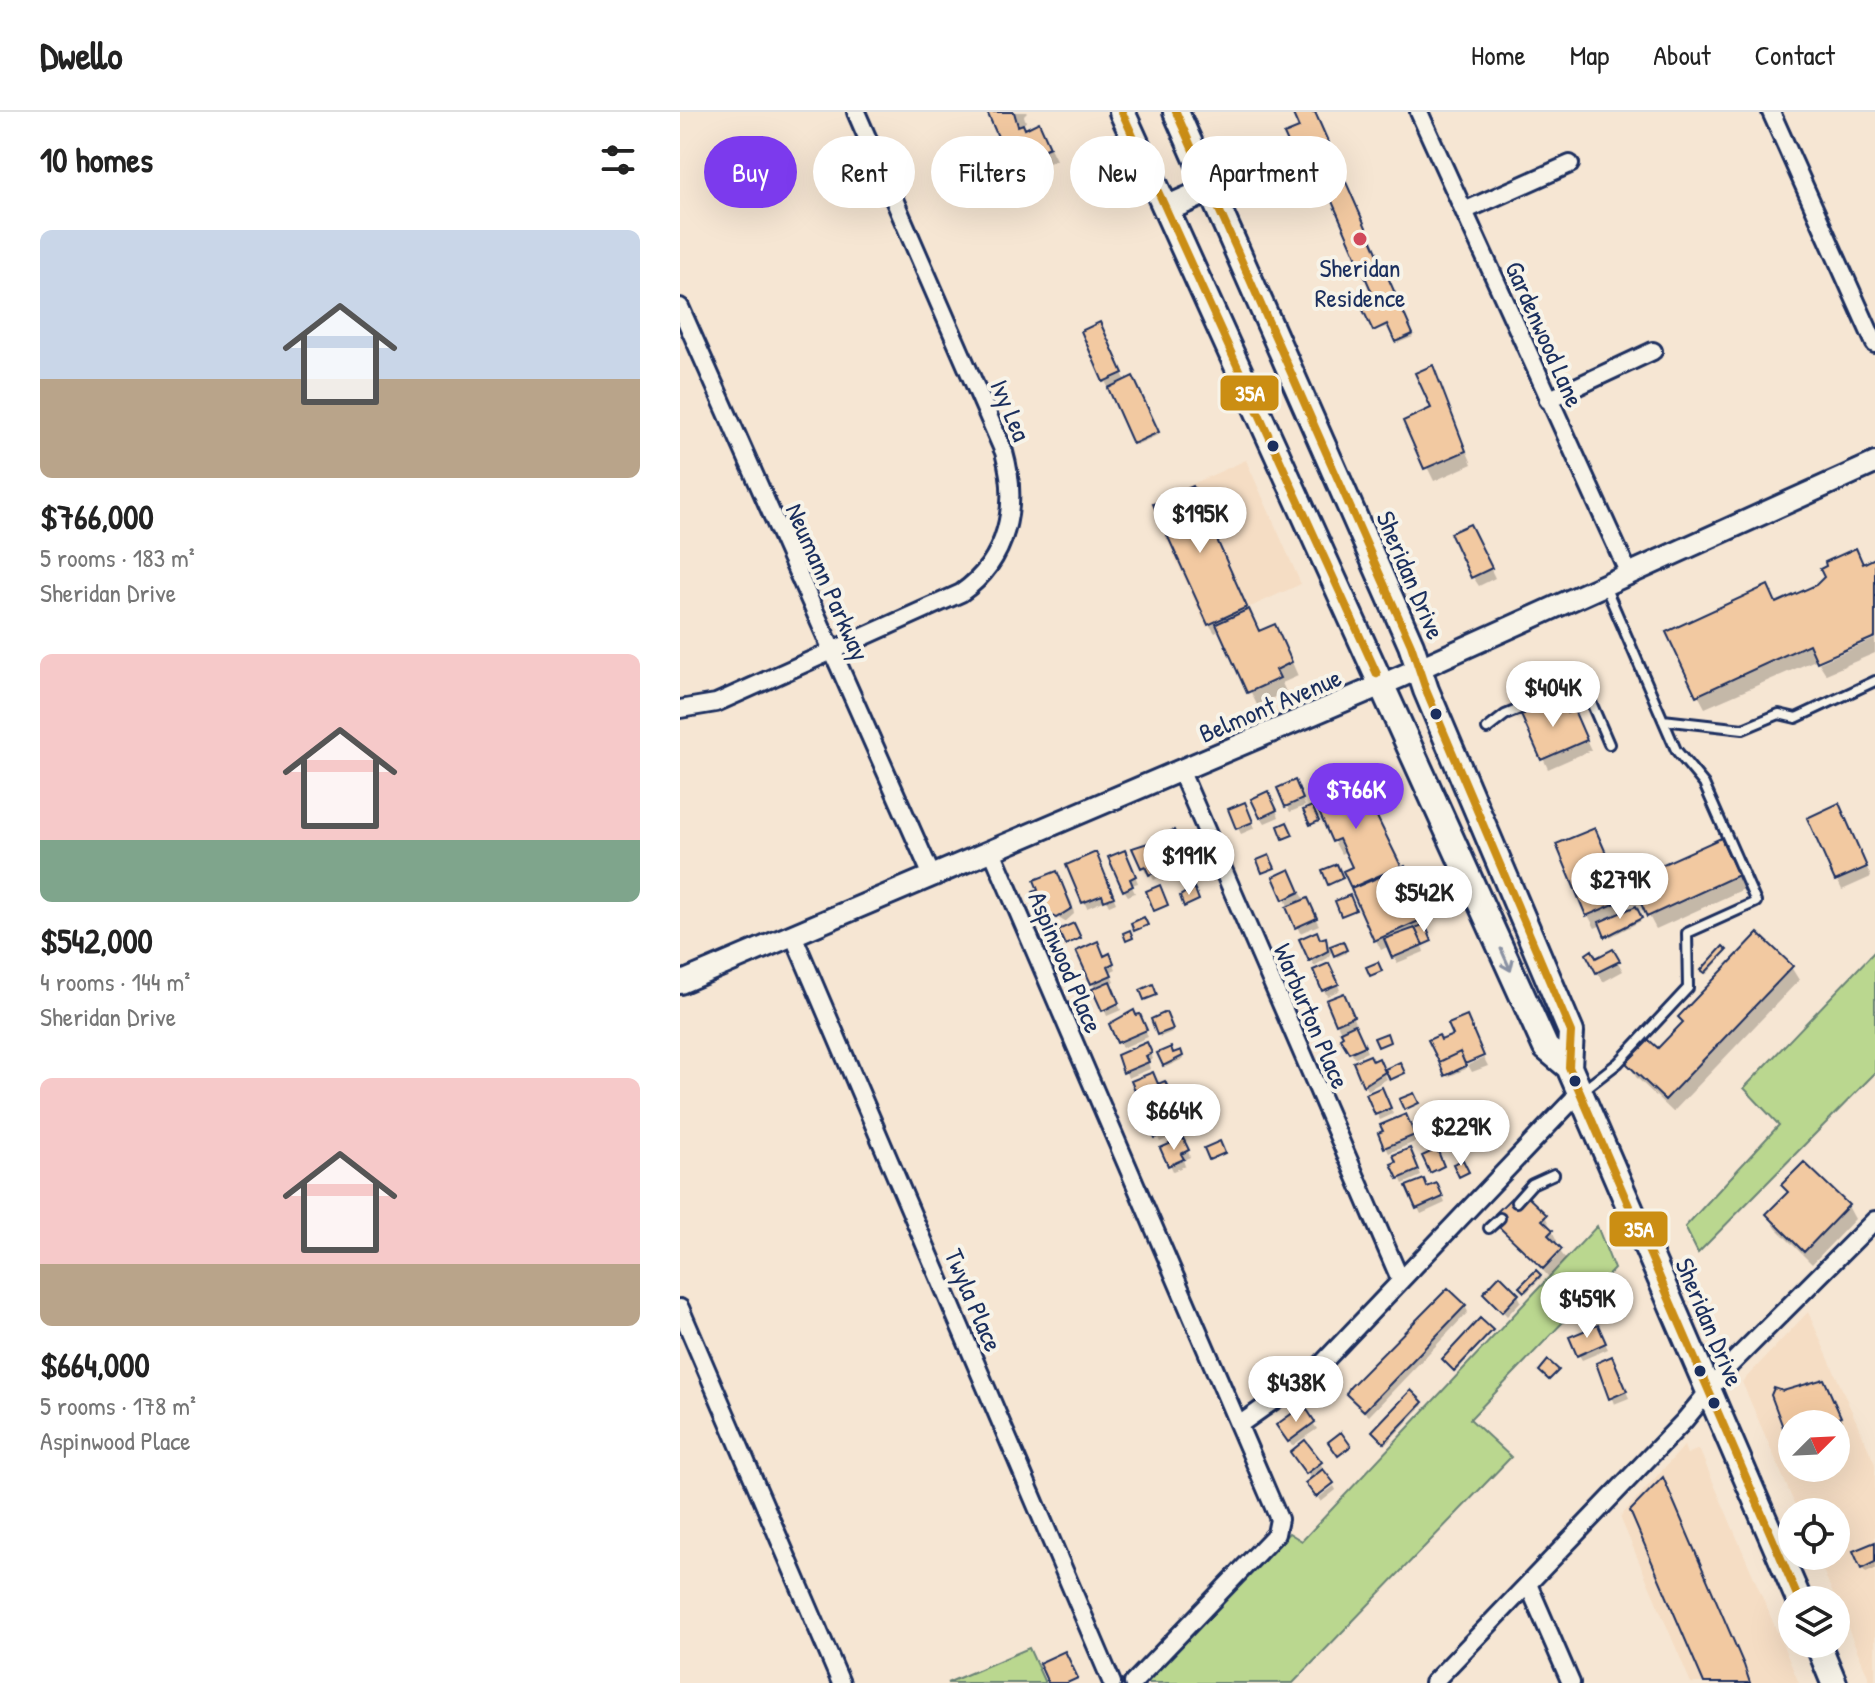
<!DOCTYPE html>
<meta charset="utf-8">
<style>
body{margin:0;font-family:"Patrick Hand",sans-serif;background:#f6f6f6;color:#222;height:100vh;display:flex;flex-direction:column;font-size:30px;white-space:nowrap}
*{box-sizing:border-box;margin:0}
p{font-size:26px;color:#767676}
.icon{flex:none;width:44px;height:44px;fill:none;stroke:currentColor;stroke-width:2;stroke-linecap:round;stroke-linejoin:round}
.map{position:relative;flex:1;overflow:hidden}
.side{display:flex;flex-direction:column;background:#fff;width:680px}
.side>*{flex:none}
.banner{position:absolute;left:24px;top:24px;width:760px;height:72px;display:flex;gap:16px}
.needle{width:52px;rotate:66deg}
.fabs{position:absolute;left:1098px;top:1298px;display:grid;gap:16px}
.fabs a{display:grid;place-items:center;width:72px;height:72px;border-radius:50%;background:#fff;box-shadow:0 8px 32px #0002;font-size:40px}
.price{position:absolute;translate:-50% -68px;padding:0 18px;border-radius:28px;background:#fff;color:#222;font-size:26px;line-height:52px;filter:drop-shadow(0 2px 4px #0008)}
.price::after{content:'';position:absolute;left:50%;top:48px;width:24px;height:18px;margin-left:-12px;background:inherit;clip-path:polygon(0 0,100% 0,50% 100%)}
.price.selected{background:#7c3aed;color:#fff}
ul{padding:0;list-style:none}
li{display:grid;align-content:center;gap:16px;height:424px;padding:0 40px}
li span{display:grid;place-items:center;height:248px;border-radius:12px;color:#555}
li>.icon{margin-inline-start:auto}
span .icon{width:144px;height:144px;fill:#fffc;stroke-width:1}
li b{font-size:34px}
h2{display:flex;justify-content:space-between;align-items:center;height:96px;padding:0 40px;font-size:34px}
.pill{padding:0 28px;border-radius:36px;background:#fff;box-shadow:0 8px 32px #0002;font-size:28px;line-height:72px}
.pill.selected{background:#7c3aed;color:#fff}
header{display:flex;align-items:center;gap:48px;box-sizing:border-box;height:112px;padding:0 40px;background:#fff;border-bottom:2px solid #e0e0e0}
header strong{font-size:38px}
nav{display:flex;gap:44px;margin-inline-start:auto;font-size:28px}
main{display:flex;flex:1;min-height:0}
.map>svg:first-child{display:block}
.built{fill:#f5ddc4;fill-rule:evenodd}
.grass{fill:#bad78f;stroke:#6a8376;stroke-width:2}
.shadow{fill:#0003}
.building{fill:#f2c9a1;stroke:#1b2f5e;stroke-width:2}
.lines{fill:none;stroke-linecap:round;stroke-linejoin:round}
.service-casing{stroke:#1b2f5e;stroke-width:14}
.minor-casing{stroke:#1b2f5e;stroke-width:22}
.tertiary-casing{stroke:#1b2f5e;stroke-width:26}
.primary-casing{stroke:#1b2f5e;stroke-width:30}
.service{stroke:#f7f3e8;stroke-width:8}
.minor{stroke:#f7f3e8;stroke-width:16}
.tertiary{stroke:#f7f3e8;stroke-width:20}
.primary{stroke:#f7f3e8;stroke-width:24}
.bus-1-casing{stroke:#f7f3e8;stroke-width:14}
.bus-1{stroke:#cb8e13;stroke-width:8}
.oneway{stroke:#8991a3}
.poi-dot{fill:#d1495b;stroke:#f7f3e8;stroke-width:3}
.bus-dot{fill:#1b2f5e;stroke:#f7f3e8;stroke-width:3}
.labels{text-anchor:middle;dominant-baseline:central;stroke-width:8;stroke-linejoin:round;paint-order:stroke}
.poi-label{font-size:26px;fill:#1b2f5e;stroke:#f7f3e8}
.street-label{font-size:26px;fill:#1b2f5e;stroke:#f7f3e8}
.line-badge{stroke:#f7f3e8;stroke-width:3}
.badge-label{font-size:22px;text-anchor:middle;font-weight:bold;fill:#fff}
</style>
<header>
<strong>Dwello</strong>
<nav><a>Home</a><a>Map</a><a>About</a><a>Contact</a></nav>
</header>
<main>
<section class="side">
<h2>10 homes<svg class="icon" aria-label="filters" viewBox="0 0 24 24"><path d="M4 7h16M4 17h16"/><circle cx="9" cy="7" r="2"/><circle cx="15" cy="17" r="2"/></svg></h2>
<ul>
<li><span style="background:linear-gradient(#c9d6e8 60%,#b9a48a 0)"><svg class="icon" aria-label="home" viewBox="0 0 24 24"><path d="M3 11l9-7 9 7M6 9v11h12V9"/></svg></span><div><b>$766,000</b><p>5 rooms · 183 m²</p><p>Sheridan Drive</p></div></li>
<li><span style="background:linear-gradient(#f6c9c9 75%,#7fa58c 0)"><svg class="icon" aria-label="home" viewBox="0 0 24 24"><path d="M3 11l9-7 9 7M6 9v11h12V9"/></svg></span><div><b>$542,000</b><p>4 rooms · 144 m²</p><p>Sheridan Drive</p></div></li>
<li><span style="background:linear-gradient(#f6c9c9 75%,#b9a48a 0)"><svg class="icon" aria-label="home" viewBox="0 0 24 24"><path d="M3 11l9-7 9 7M6 9v11h12V9"/></svg></span><div><b>$664,000</b><p>5 rooms · 178 m²</p><p>Aspinwood Place</p></div></li>
</ul>
</section>
<div class="map">
<svg width="1195" height="1571" viewBox="0 0 1195 1571">
<rect width="100%" height="100%" fill="#f6e6d3"/>
<filter id="ink" filterUnits="userSpaceOnUse"><feTurbulence type="fractalNoise" baseFrequency=".0125" numOctaves="2"/><feDisplacementMap in="SourceGraphic" scale="16" xChannelSelector="R" yChannelSelector="G"/><feConvolveMatrix kernelMatrix="1 2 1 2 8 2 1 2 1" color-interpolation-filters="sRGB"/></filter>
<g filter="url(#ink)">
<path class="built" d="M566 348 621 472 526 515 470 391Z
M1128 1200 1195 1352V1571H1191L1137 1444H1156V1400H1118L1062 1270ZM1112 1312H1156V1356H1112Z
M1004 1334 1007 1342 1019 1337 1119 1571H1011L940 1405Z"/>
<path class="grass" d="M1195 839V961L1018 1141 1005 1115 1099 1013 1064 976Z
M917 1114 934 1157 790 1307 831 1345 613 1571H466L609 1421 622 1429Z
M349 1536 365 1571H267Z"/>
<path class="shadow" d="M309 0H348L344 4 346 10 341 13 344 19 359 13 376 48 339 64Z
M615 0H633L733 225 718 231 710 214 694 218 700 193 639 56 624 61 622 17Z
M425 222 446 270 454 269 478 323 456 333 425 269Z
M752 255 792 352 754 369 725 310 753 297Z
M518 386 580 521 602 527 618 564 602 571 606 580 577 593 541 518 535 521 529 512Z
M795 424 815 466 799 474 793 465Z
M1195 448V522L1025 596 1018 583 1096 493Z
M1195 527V541L1146 562 1139 551Z
M844 604H887L898 610 911 638 868 657Z
M617 676 625 694 610 700 599 677Z
M684 680 729 766 745 805 740 807 744 815 742 836 751 832 743 836 744 840 717 851 709 834 701 838 696 828 666 760 674 757 667 739 661 742 654 729Z
M591 687 599 705 585 711 581 705Z
M567 698 575 716 561 722 558 716Z
M1164 703 1191 765 1162 778 1129 707Z
M915 718 950 798 955 796 961 809 928 826 922 813 915 816 908 803Z
M479 726H497L506 754 496 758Z
M455 737 473 738 484 763 474 768 469 760 466 761Z
M1048 741 1064 777 976 817 969 804Z
M448 746 458 771 451 773 455 781 448 784 444 778Z
M419 748 436 791 429 794 426 788 407 796 388 754Z
M376 761 392 791 394 802 385 810 362 796Z
M612 765 639 813 620 821 605 787Z
M645 827 650 836 662 831 666 841 657 845 653 836 648 846 634 854 622 828Z
M399 840 424 847 429 844 436 857 430 860 434 869 429 872 441 898 427 904Z
M932 840 943 859 923 870 908 843 916 849Z
M1046 840 1027 862 1025 860Z
M1111 855 1119 868 993 1000 956 965 949 952 978 939 1004 912 1000 906Z
M652 859 660 878 647 884 644 878Z
M666 889 687 940 674 946 657 911Z
M485 903 492 920 480 925 473 908Z
M462 910 468 925 442 936 439 930Z
M775 924 786 957 768 965 751 929 761 931Z
M469 938 473 947 468 950 470 957 448 966 440 944Z
M500 940 503 947 486 955 480 942Z
M804 946 808 954 792 960 788 953Z
M693 951 701 954 707 967 688 978 685 973Z
M478 974 488 977 493 988 486 991 500 1021 480 1030 457 984Z
M705 983 713 1002 700 1008 697 1002Z
M728 1010 737 1029 709 1041 706 1035Z
M506 1034 510 1045 503 1048 505 1054 493 1059 483 1037Z
M732 1044 741 1064 723 1072 714 1053Z
M1104 1074 1168 1094 1175 1107 1132 1152 1096 1116 1088 1103 1109 1082Z
M747 1077 760 1079 765 1091 741 1102 738 1096Z
M840 1096 865 1104 877 1129 874 1132 886 1147 869 1165 821 1115 823 1112 818 1103Z
M860 1164 861 1166 846 1181 843 1178Z
M805 1181 838 1183 841 1189 827 1204Z
M785 1194 788 1200 689 1304 672 1288 669 1282 736 1208Z
M811 1219 776 1260 765 1249Z
M920 1221 928 1237 902 1248 899 1243Z
M919 1252H934L949 1286 934 1292Z
M1149 1278 1165 1315 1156 1319V1312H1112L1111 1326 1105 1317 1103 1281Z
M732 1281 743 1293 706 1332 696 1321Z
M623 1296 637 1317 612 1334 602 1319Z
M616 1346 640 1351 644 1357 632 1368Z
M654 1374 656 1378 641 1390 638 1386Z
M1195 1432V1457L1186 1461 1182 1456Z"/>
<path class="building" d="M307 0H334L338 14 343 12 345 17 359 10 370 35 330 52Z
M612 0H635L733 222 715 230 707 212 693 219 683 198 697 192 637 55 622 62 604 22 619 16Z
M420 210 443 261 423 270 401 219Z
M753 253 786 339 744 357 723 309 751 296 735 261Z
M453 264 479 320 453 332 428 276Z
M513 374 567 495 528 513 473 392Z
M790 412 812 456 791 466 770 421Z
M1176 436 1183 452 1195 446V525L1137 550 1129 532 1016 584 986 520 1088 473 1096 491 1136 473 1144 465 1140 457 1146 454 1145 450Z
M569 497 579 519 595 512 612 550 596 558 600 566 567 581 536 512Z
M880 586 887 601 894 598 907 628 861 648 841 603Z
M677 664 721 754 671 776 663 759 672 755 659 727 652 730 632 684Z
M615 668 623 687 605 695 597 676Z
M588 679 597 698 580 706 571 687Z
M565 690 573 710 556 717 548 697Z
M1159 691 1187 755 1155 769 1127 706Z
M632 694 639 709 630 713 623 698Z
M607 710 613 723 603 727 598 714Z
M915 716 946 787 906 804 876 732Z
M494 718 505 747 491 753 476 725Z
M1041 726 1058 763 967 805 950 767Z
M471 730 482 757 469 763 465 754 461 756 452 736Z
M445 738 456 764 450 767 453 774 443 779 428 745Z
M416 740 434 785 424 789 422 783 402 791 386 753Z
M589 743 595 756 582 761 577 748Z
M657 752 663 766 648 773 642 758Z
M725 754 739 787 741 795 736 797 741 808 694 829 671 777Z
M610 757 620 780 603 788 593 765Z
M377 759 392 796 376 806 360 797 353 780 358 778 354 768Z
M480 773 488 793 474 799 466 779Z
M514 775 519 788 504 795 500 784Z
M670 783 676 798 661 804 655 789Z
M628 786 637 806 615 816 606 795Z
M956 794 962 806 925 825 919 810Z
M464 805 468 813 454 819 451 811Z
M394 811 401 826 385 833 378 818Z
M745 812 752 829 743 833 735 816Z
M735 816 743 833 712 846 704 827Z
M450 818 453 826 446 829 443 821Z
M637 819 640 827 646 825 648 839 629 849 619 827Z
M1078 821 1113 854 985 988 946 951 969 928 978 936 1003 910 998 905Z
M418 829 424 844 430 841 434 851 428 854 432 863 411 872 396 839Z
M663 829 667 838 654 844 650 834Z
M1043 834 1047 838 1025 861 1021 858Z
M933 837 940 849 916 861 906 842 912 838 916 846Z
M698 850 702 859 690 864 686 855Z
M649 851 659 872 642 879 633 858Z
M430 869 439 891 422 899 412 877Z
M473 872 477 883 464 888 460 878Z
M664 881 674 904 656 912 646 888Z
M454 898 456 903 460 902 467 918 437 931 429 912Z
M486 900 493 917 477 923 471 907Z
M787 904 804 944 785 952 780 940 759 950 748 928 759 923 761 928 773 923 768 912Z
M675 912 685 934 669 941 660 926 663 924 660 919Z
M707 921 710 930 698 935 694 926Z
M467 930 472 941 466 944 469 950 443 961 437 943Z
M491 935 493 941 501 938 503 944 483 954 477 941Z
M780 940 786 954 765 964 759 950Z
M690 943 693 949 699 946 705 960 683 974 673 950Z
M720 950 725 961 710 968 705 957Z
M473 960 478 972 485 969 491 982 484 985 488 993 466 1004 451 969Z
M702 975 711 996 695 1003 686 982Z
M734 981 739 991 724 998 719 987Z
M491 997 498 1015 475 1026 467 1007Z
M524 997 531 1012 515 1019 508 1005Z
M763 998 770 1015 755 1021 748 1004Z
M726 1002 735 1023 704 1036 698 1021 703 1019 700 1013Z
M503 1026 509 1038 501 1042 504 1047 488 1054 480 1036Z
M540 1029 545 1041 529 1048 524 1036Z
M730 1036 739 1058 718 1067 711 1052 716 1050 713 1043Z
M757 1037 764 1054 750 1061 742 1044Z
M783 1048 789 1060 779 1065 773 1052Z
M1124 1050 1169 1093 1124 1140 1086 1102 1108 1080 1101 1073Z
M744 1067 747 1075 757 1071 763 1085 736 1097 726 1074Z
M848 1085 867 1103 862 1108 873 1118 868 1123 882 1137 863 1157 819 1115 823 1110 815 1102 831 1086 840 1093Z
M856 1158 861 1163 844 1180 839 1175Z
M820 1163 839 1182 822 1200 803 1181Z
M768 1176 786 1193 684 1299 666 1282 670 1275Z
M800 1206 813 1218 774 1259 762 1247Z
M918 1213 926 1231 897 1244 889 1225Z
M932 1244 947 1279 929 1287 916 1251Z
M868 1248 879 1258 869 1268 859 1259Z
M1144 1267 1161 1305 1141 1312 1137 1303 1104 1318 1091 1283 1094 1276 1103 1279Z
M731 1278 743 1290 704 1331 692 1319Z
M624 1293 635 1310 608 1330 596 1313Z
M661 1320 671 1334 658 1344 648 1330Z
M625 1328 642 1350 626 1362 610 1340Z
M643 1357 654 1371 636 1385 625 1371Z
M983 1365 1064 1553 1070 1571H1024L950 1399Z
M1195 1430V1450L1181 1457 1173 1439Z
M385 1539 398 1566 387 1571H368L359 1551Z"/>
<g class="lines">
<g class="service-casing">
<path id="service" d="M983 608 1063 617 1099 602 1116 606 1195 569
M807 617 825 603 898 573 907 581 929 632
M902 979 938 951 1008 876 1007 821 1076 790 1024 672 996 638 925 474
M836 1090 852 1072 874 1062
M809 1116 820 1106"/>
</g>
<g class="minor-casing">
<path id="minor" d="M739 0 949 462
M1091 0 1195 232
M784 99 890 52
M0 195 252 764
M868 288 973 239
M0 597 36 591 281 481C328 448 339 393 324 340L176 0
M501 660 720 1167
M312 739 599 1407 596 1422 453 1571
M113 823 432 1571
M0 1196 161 1571
M559 1313 634 1260 900 980
M848 1472 891 1571
M753 1571 1004 1309 1051 1252 1195 1108"/>
</g>
<g class="tertiary-casing">
<path id="tertiary" d="M0 871 720 565 1195 351"/>
</g>
<g class="primary-casing">
<path id="primary" d="M442 0 866 936 889 955
M496 0 731 533 746 578 891 920 889 955 1119 1488
M486 97 531 77
M1138 1532 1154 1571"/>
</g>
<use href="#service" class="service"/>
<use href="#minor" class="minor"/>
<use href="#tertiary" class="tertiary"/>
<use href="#primary" class="primary"/>
<g class="bus-1-casing">
<path id="bus-1" d="M442 0 697 562
M496 0 731 533 746 578 891 920 889 955 1119 1488"/>
</g>
<use href="#bus-1" class="bus-1"/>
</g>
<defs><path id="oneway-shaft" d="M-6 0H5M1.5-3L5.5 0L1.5 3" fill="none" stroke-width="1.6" stroke-linecap="round" stroke-linejoin="round" transform="scale(2)"/></defs>
<use class="oneway" href="#oneway-shaft" transform="translate(826 848) rotate(66)"/>
</g>
<circle class="poi-dot" cx="680" cy="127" r="8"/>
<g class="bus-dot">
<circle cx="593" cy="334" r="7"/>
<circle cx="756" cy="602" r="7"/>
<circle cx="895" cy="969" r="7"/>
<circle cx="1020" cy="1259" r="7"/>
<circle cx="1034" cy="1291" r="7"/>
</g>
<g class="labels">
<g class="poi-label">
<text x="680" y="155">Sheridan<tspan x="680" dy="30">Residence</tspan></text>
</g>
<g class="street-label">
<text transform="translate(865 222) rotate(66)">Gardenwood Lane</text>
<text transform="translate(331 298) rotate(67)">Ivy Lea</text>
<text transform="translate(731 463) rotate(67)">Sheridan Drive</text>
<text transform="translate(148 470) rotate(66)">Neumann Parkway</text>
<text transform="translate(590 593) rotate(-23)">Belmont Avenue</text>
<text transform="translate(386 850) rotate(67)">Aspinwood Place</text>
<text transform="translate(632 904) rotate(67)">Warburton Place</text>
<text transform="translate(294 1188) rotate(67)">Twyla Place</text>
<text transform="translate(1030 1210) rotate(67)">Sheridan Drive</text>
</g>
</g>
<g class="line-badge">
<rect x="539" y="262" width="61" height="38" rx="8" fill="#cb8e13"/>
<rect x="928" y="1098" width="61" height="38" rx="8" fill="#cb8e13"/>
</g>
<g class="badge-label">
<text x="570" y="289">35A</text>
<text x="959" y="1125">35A</text>
</g>
</svg>
<div class="fabs">
<a><svg class="needle" viewBox="-14 -14 28 28"><path d="M0-13l5 13h-10z" fill="#e53935"/><path d="M0 13l5-13h-10z" fill="#767676"/></svg></a>
<a><svg class="icon" aria-label="locate" viewBox="0 0 24 24"><circle cx="12" cy="12" r="6"/><path d="M12 2v4M12 18v4M2 12h4M18 12h4"/></svg></a>
<a><svg class="icon" aria-label="layers" viewBox="0 0 24 24"><path d="M12 4l9 5-9 5-9-5zM3 14l9 5 9-5"/></svg></a>
</div>
<b class="price" style="left:520px;top:443px">$195K</b>
<b class="price" style="left:873px;top:617px">$404K</b>
<b class="price selected" style="left:676px;top:719px">$766K</b>
<b class="price" style="left:509px;top:785px">$191K</b>
<b class="price" style="left:940px;top:809px">$279K</b>
<b class="price" style="left:744px;top:822px">$542K</b>
<b class="price" style="left:494px;top:1040px">$664K</b>
<b class="price" style="left:781px;top:1056px">$229K</b>
<b class="price" style="left:907px;top:1228px">$459K</b>
<b class="price" style="left:616px;top:1312px">$438K</b>
<div class="banner">
<a class="pill selected">Buy</a>
<a class="pill">Rent</a>
<a class="pill">Filters</a>
<a class="pill">New</a>
<a class="pill">Apartment</a>
</div>
</div>
</main>
